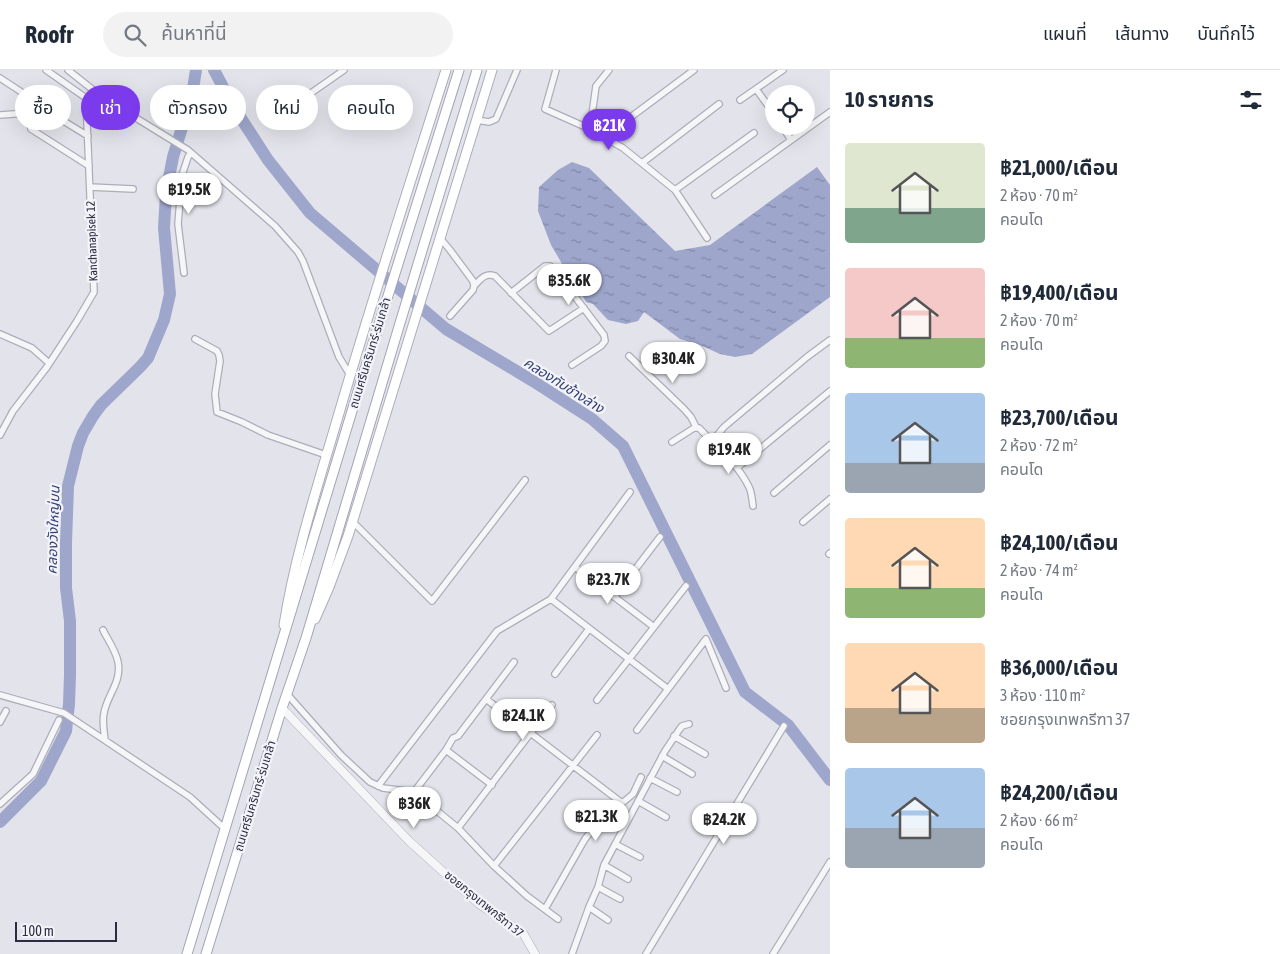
<!DOCTYPE html>
<html lang="th">
<meta charset="utf-8">
<style>
body{margin:0;font-family:"Asap Condensed","Noto Sans Thai",sans-serif;background:#f2f2f3;color:#1f2937;height:100vh;display:flex;flex-direction:column;font-size:19px;white-space:nowrap}
*{box-sizing:border-box;margin:0}
p{font-size:16px;color:#747a83}
.icon{flex:none;width:28px;height:28px;fill:none;stroke:currentColor;stroke-width:2;stroke-linecap:round;stroke-linejoin:round}
.map{position:relative;flex:1;overflow:hidden}
.side{display:flex;flex-direction:column;background:#fff;width:450px}
.side>*{flex:none}
.top-card{position:absolute;left:15px;top:15px;width:475px;height:45px;display:flex;gap:10px}
.controls{position:absolute;left:765px;top:15px;display:grid;gap:10px}
.controls a{display:grid;place-items:center;width:50px;height:50px;border-radius:50%;background:#fff;box-shadow:0 5px 20px #0002;font-size:25px}
.scale{position:absolute;left:15px;bottom:12px;width:102px;box-sizing:border-box;padding-left:5px;border:2px solid #2b2c44;border-top:0;font-size:14px;line-height:18px;white-space:nowrap;color:#2b2c44;-webkit-text-stroke:4px #f3f4f8;paint-order:stroke}
.price{position:absolute;translate:-50% -42px;padding:0 11px;border-radius:18px;background:#fff;color:#222;font-size:16px;line-height:32px;filter:drop-shadow(0 1px 2px #0008)}
.price::after{content:'';position:absolute;left:50%;top:30px;width:15px;height:11px;margin-left:-8px;background:inherit;clip-path:polygon(0 0,100% 0,50% 100%)}
.price.current{background:#7c3aed;color:#fff}
ul{padding:0;list-style:none}
li{display:flex;align-items:center;gap:15px;height:125px;padding:0 15px}
li span{display:grid;place-items:center;flex:none;width:140px;height:100px;border-radius:5px;color:#555}
li>.icon{margin-inline-start:auto}
span .icon{width:60px;height:60px;fill:#fffc;stroke-width:1}
li b{font-size:21px}
h2{display:flex;justify-content:space-between;align-items:center;height:60px;padding:0 15px;font-size:21px}
.chip{padding:0 18px;border-radius:22px;background:#fff;box-shadow:0 5px 20px #0002;font-size:18px;line-height:45px}
.chip.current{background:#7c3aed;color:#fff}
header{display:flex;align-items:center;gap:30px;box-sizing:border-box;height:70px;padding:0 25px;background:#fff;border-bottom:1px solid #e0e1e3}
header strong{font-size:24px}
nav{display:flex;gap:28px;margin-inline-start:auto;font-size:18px}
.search{width:350px;height:45px;background:#f2f2f3;display:flex;align-items:center;gap:12px;box-sizing:border-box;padding:0 18px;border-radius:28px;color:#747a83;font-size:19px}
main{display:flex;flex:1;min-height:0}
.map>svg:first-child{display:block}
.water{fill:url(#water-ripples)}
.lines{fill:none;stroke-linecap:round;stroke-linejoin:round}
.river{stroke:#9ea6cb;stroke-width:12}
.minor-casing{stroke:#acadb9;stroke-width:8}
.tertiary-casing{stroke:#acadb9;stroke-width:9}
.secondary-casing{stroke:#acadb9;stroke-width:11}
.primary-casing{stroke:#a2a4b7;stroke-width:11}
.minor{stroke:#f6f6f9;stroke-width:5.5}
.tertiary{stroke:#f6f6f9;stroke-width:8}
.secondary{stroke:#fff;stroke-width:9}
.primary{stroke:#fff;stroke-width:9}
.labels{text-anchor:middle;dominant-baseline:central;stroke-width:4.5;stroke-linejoin:round;paint-order:stroke}
.street-label{font-size:12px;fill:#2b2c44;stroke:#f3f4f8}
.water-label{font-size:14px;font-style:italic;fill:#343e78;stroke:#f3f4f8}
</style>
<header>
<strong>Roofr</strong>
<div class="search"><svg class="icon" aria-label="search" viewBox="0 0 24 24"><circle cx="10" cy="10" r="6"/><path d="M15 15l6 6"/></svg>ค้นหาที่นี่</div>
<nav><a>แผนที่</a><a>เส้นทาง</a><a>บันทึกไว้</a></nav>
</header>
<main>
<div class="map">
<svg width="830" height="884" viewBox="0 0 830 884">
<defs>
<pattern id="water-ripples" width="26" height="14" patternUnits="userSpaceOnUse" patternTransform="scale(1.25)"><rect width="26" height="14" fill="#9ea6cb"/><path d="M2 4q2-2 4 0t4 0M15 11q2-2 4 0t4 0" fill="none" stroke="#8187a6"/></pattern>
</defs>
<rect width="100%" height="100%" fill="#e3e4eb"/>
<path class="water" d="M572 92 589 98 675 181 710 175 817 97 830 115V227L752 284 735 287 720 284 700 275 680 269 644 242 638 251 626 254 608 250 593 234 586 232 578 218 566 205 561 192 551 175 538 141 539 117 558 100Z"/>
<g class="lines">
<path class="river" d="M214 0 233 36 268 90 310 143 446 259 533 311 592 349 623 376 745 622 788 655 830 710
M0 752 41 711 66 661 69 634 70 605V551L66 518V473L68 416 78 376 83 363 93 346 101 335 140 297 148 288 164 250 170 224 164 158 166 123 173 87 192 25 196 0"/>
<g class="minor-casing">
<path id="minor" d="M68 0 102 27 188 80 275 156 298 182 303 191 339 287 350 305
M556 0 545 39 590 59 623 78 675 120 707 168
M0 8 26 25 28 43 0 45
M756 19 774 44
M740 30 783 0
M476 50 489 52 496 49 517 0
M271 51 344 0
M782 56 791 70
M590 59 596 16 609 0
M88 66 44 39 28 43 31 59 89 96
M604 67 694 0
M642 93 719 34
M90 117 133 119
M675 120 754 63
M715 125 830 42
M440 168 450 180 473 211 474 216 473 220 450 246
M184 203 178 154 182 105 188 87 191 83
M474 216C480 210 485 202 495 206L549 261 584 238
M511 223 545 196H550L554 199 604 265 605 271 601 276 572 295
M0 264 32 278 49 293
M195 269 217 281 219 285 220 291 215 324 217 342 242 352 268 365 326 385
M629 286 684 339 691 347 696 357
M0 365 13 341 47 297 77 251 94 222 86 28 46 0
M672 372 694 358H699C716 376 738 394 749 417 752 423 752 430 753 436
M705 383 714 369 724 357 807 287 830 270
M737 398 830 321
M774 423 830 375
M353 452 432 531 525 410
M803 452 830 429
M829 484 830 483
M575 497 654 557
M614 527 660 467
M551 529 668 619
M103 560C108 570 116 581 118 592 122 612 107 625 104 643 102 652 104 661 105 670
M555 604 589 559
M287 624 341 685 370 712 383 718 414 722 446 680 453 668 458 666 514 592
M0 625 64 643 190 727 225 759
M486 629 622 733
M597 630 686 516
M0 652 6 641
M637 660 706 569 726 618
M674 666 705 684
M446 680 492 715
M662 686 692 704
M650 708 677 722
M378 716 497 561 551 529 630 422
M414 722 458 758 494 796 527 826 558 849
M638 731 666 747
M0 734 33 704 59 650
M458 758 552 635
M615 774 640 787
M604 795 628 809
M494 796 597 665
M598 817 620 829
M589 837 608 850
M545 839 585 769 598 753 633 724 641 707
M572 884 589 837 598 817 604 795 665 681 679 660 682 656 689 654
M646 884 784 656
M773 884 830 792"/>
</g>
<g class="tertiary-casing">
<path id="tertiary" d="M282 638 409 771 479 834 523 863 535 884"/>
</g>
<g class="secondary-casing">
<path id="secondary" d="M315 549 329 517 348 466 492 0
M284 555C295 485 317 418 337 350 371 233 409 116 446 0"/>
</g>
<g class="primary-casing">
<path id="primary" d="M187 884 359 318 459 0
M206 884 282 638 306 568 400 253 477 0"/>
</g>
<use href="#minor" class="minor"/>
<use href="#tertiary" class="tertiary"/>
<use href="#secondary" class="secondary"/>
<use href="#primary" class="primary"/>
</g>
<g class="labels">
<g class="street-label">
<text transform="translate(92 171) rotate(-92)">Kanchanapisek 12</text>
<text transform="translate(370 283) rotate(-73)">ถนนศรีนครินทร์-ร่มเกล้า</text>
<text transform="translate(255 726) rotate(-73)">ถนนศรีนครินทร์-ร่มเกล้า</text>
<text transform="translate(484 834) rotate(39)">ซอยกรุงเทพกรีฑา 37</text>
</g>
<g class="water-label">
<text transform="translate(564 315) rotate(32)">คลองทับช้างล่าง</text>
<text transform="translate(53 460) rotate(-88)">คลองวังใหญ่บน</text>
</g>
</g>
</svg>
<div class="controls">
<a><svg class="icon" aria-label="locate" viewBox="0 0 24 24"><circle cx="12" cy="12" r="6"/><path d="M12 2v4M12 18v4M2 12h4M18 12h4"/></svg></a>
</div>
<div class="scale">100 m</div>
<b class="price current" style="left:609px;top:81px">฿21K</b>
<b class="price" style="left:189px;top:145px">฿19.5K</b>
<b class="price" style="left:569px;top:236px">฿35.6K</b>
<b class="price" style="left:673px;top:314px">฿30.4K</b>
<b class="price" style="left:729px;top:405px">฿19.4K</b>
<b class="price" style="left:608px;top:535px">฿23.7K</b>
<b class="price" style="left:523px;top:671px">฿24.1K</b>
<b class="price" style="left:414px;top:759px">฿36K</b>
<b class="price" style="left:596px;top:772px">฿21.3K</b>
<b class="price" style="left:724px;top:775px">฿24.2K</b>
<div class="top-card">
<a class="chip">ซื้อ</a>
<a class="chip current">เช่า</a>
<a class="chip">ตัวกรอง</a>
<a class="chip">ใหม่</a>
<a class="chip">คอนโด</a>
</div>
</div>
<section class="side">
<h2>10 รายการ<svg class="icon" aria-label="filters" viewBox="0 0 24 24"><path d="M4 7h16M4 17h16"/><circle cx="9" cy="7" r="2"/><circle cx="15" cy="17" r="2"/></svg></h2>
<ul>
<li><span style="background:linear-gradient(#dfe7d0 65%,#7fa58c 0)"><svg class="icon" aria-label="home" viewBox="0 0 24 24"><path d="M3 11l9-7 9 7M6 9v11h12V9"/></svg></span><div><b>฿21,000/เดือน</b><p>2 ห้อง · 70 m²</p><p>คอนโด</p></div></li>
<li><span style="background:linear-gradient(#f6c9c9 70%,#8fb573 0)"><svg class="icon" aria-label="home" viewBox="0 0 24 24"><path d="M3 11l9-7 9 7M6 9v11h12V9"/></svg></span><div><b>฿19,400/เดือน</b><p>2 ห้อง · 70 m²</p><p>คอนโด</p></div></li>
<li><span style="background:linear-gradient(#a9c7e8 70%,#9aa5b1 0)"><svg class="icon" aria-label="home" viewBox="0 0 24 24"><path d="M3 11l9-7 9 7M6 9v11h12V9"/></svg></span><div><b>฿23,700/เดือน</b><p>2 ห้อง · 72 m²</p><p>คอนโด</p></div></li>
<li><span style="background:linear-gradient(#ffd9b3 70%,#8fb573 0)"><svg class="icon" aria-label="home" viewBox="0 0 24 24"><path d="M3 11l9-7 9 7M6 9v11h12V9"/></svg></span><div><b>฿24,100/เดือน</b><p>2 ห้อง · 74 m²</p><p>คอนโด</p></div></li>
<li><span style="background:linear-gradient(#ffd9b3 65%,#b9a48a 0)"><svg class="icon" aria-label="home" viewBox="0 0 24 24"><path d="M3 11l9-7 9 7M6 9v11h12V9"/></svg></span><div><b>฿36,000/เดือน</b><p>3 ห้อง · 110 m²</p><p>ซอยกรุงเทพกรีฑา 37</p></div></li>
<li><span style="background:linear-gradient(#a9c7e8 60%,#9aa5b1 0)"><svg class="icon" aria-label="home" viewBox="0 0 24 24"><path d="M3 11l9-7 9 7M6 9v11h12V9"/></svg></span><div><b>฿24,200/เดือน</b><p>2 ห้อง · 66 m²</p><p>คอนโด</p></div></li>
</ul>
</section>
</main>
